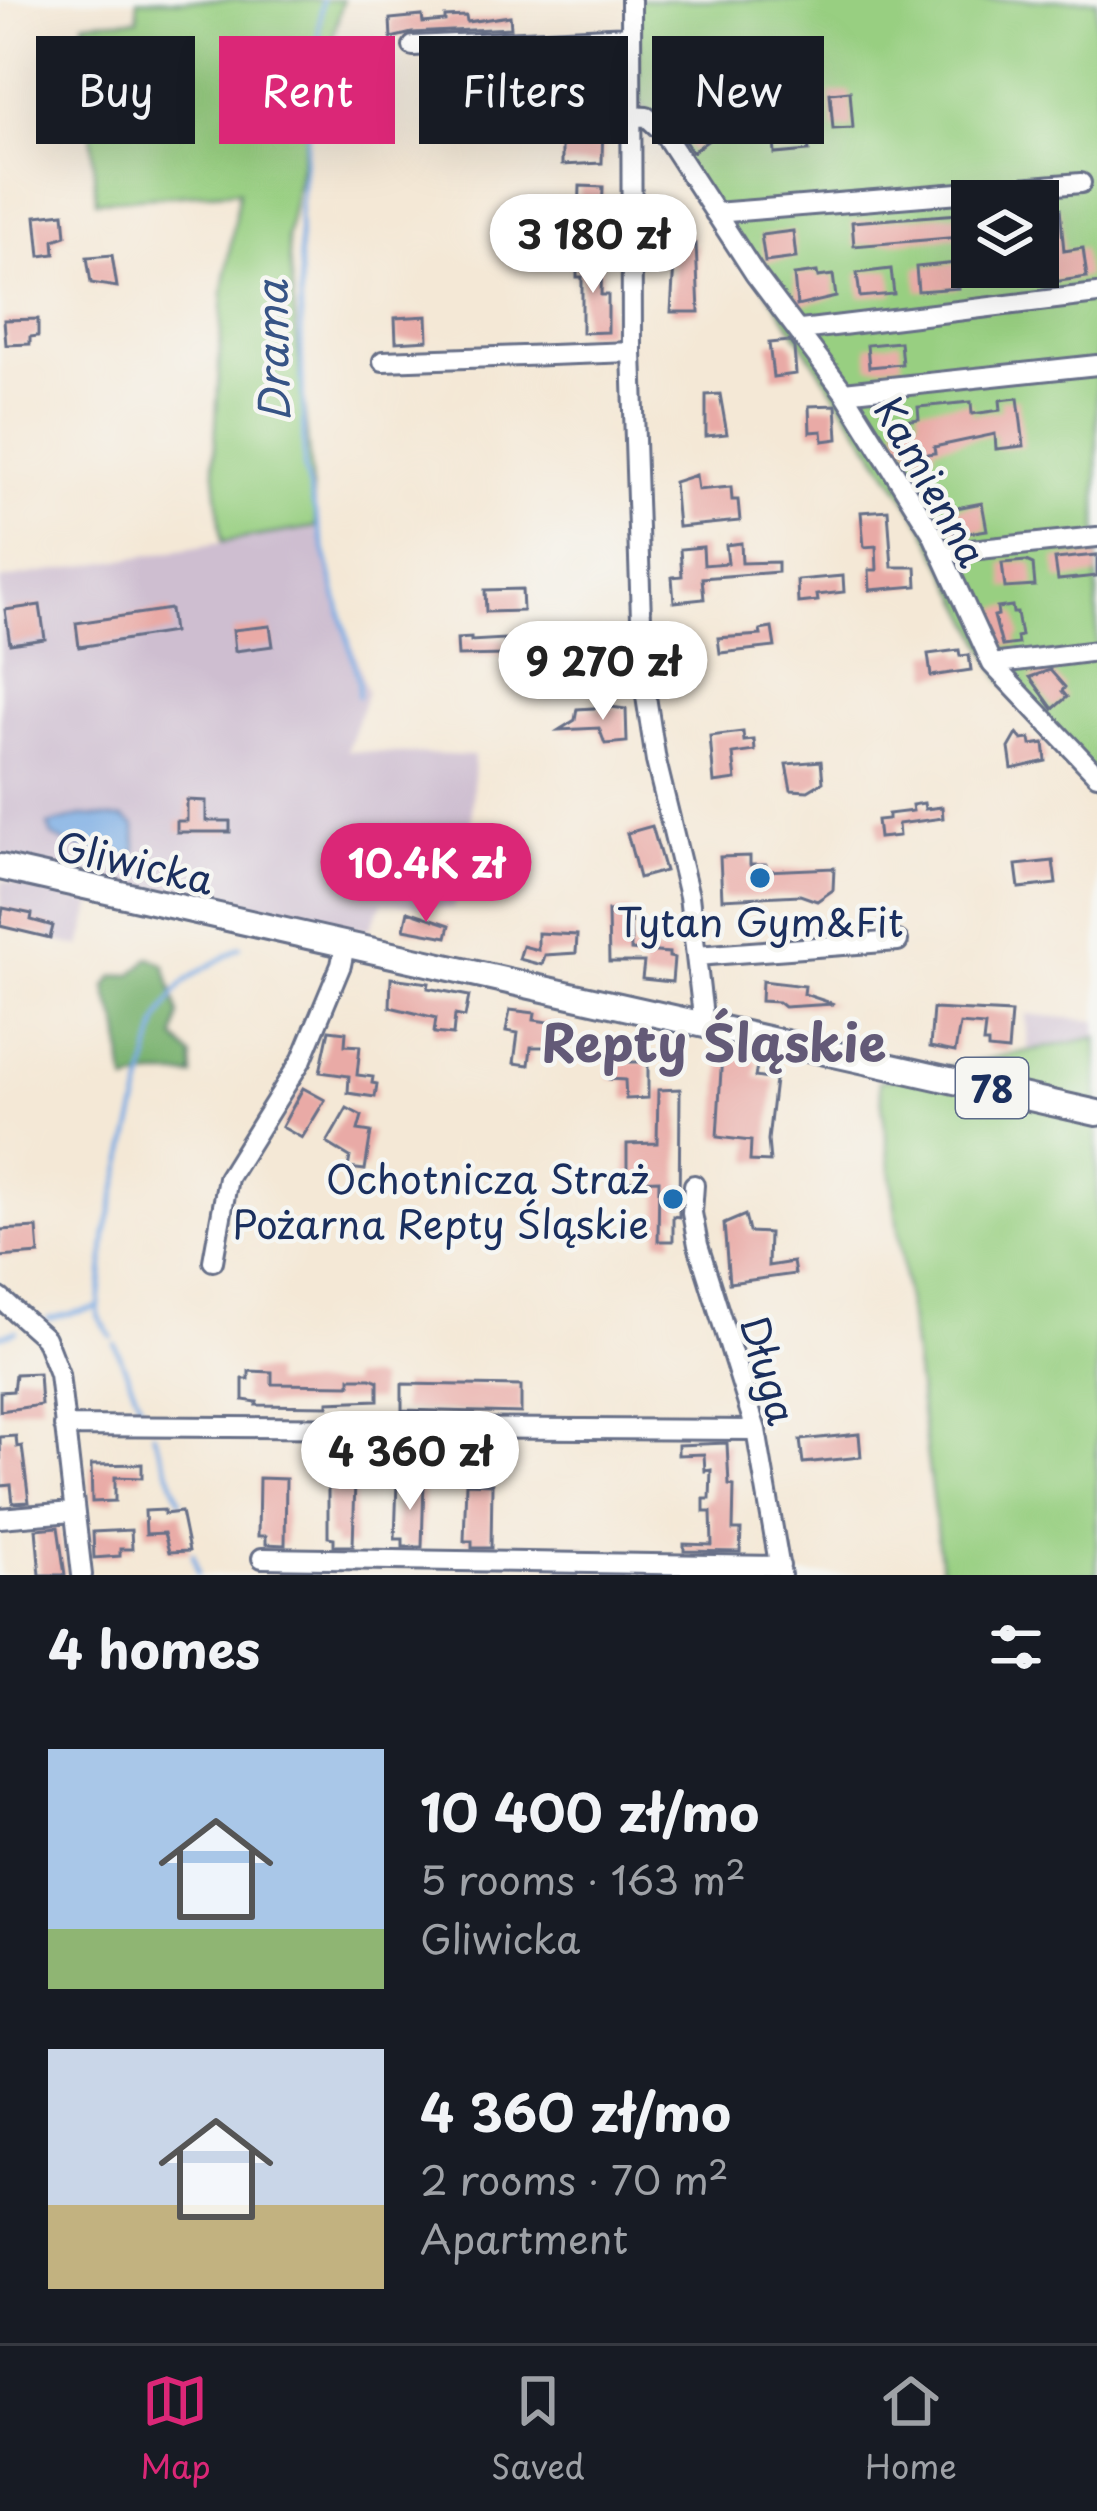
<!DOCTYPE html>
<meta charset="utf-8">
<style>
body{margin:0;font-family:"Playpen Sans",sans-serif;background:#20242c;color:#f1f3f6;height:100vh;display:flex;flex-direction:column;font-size:45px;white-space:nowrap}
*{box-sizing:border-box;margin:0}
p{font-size:39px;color:#9ea1a6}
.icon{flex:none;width:66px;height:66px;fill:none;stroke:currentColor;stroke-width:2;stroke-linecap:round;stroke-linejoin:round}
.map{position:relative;height:1575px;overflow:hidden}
.details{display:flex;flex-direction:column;background:#171b24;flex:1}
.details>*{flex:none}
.top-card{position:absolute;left:36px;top:36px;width:1026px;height:108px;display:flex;gap:24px}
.buttons{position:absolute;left:951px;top:180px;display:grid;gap:24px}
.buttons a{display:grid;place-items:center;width:108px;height:108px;border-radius:0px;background:#171b24;box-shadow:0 12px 48px #0002;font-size:60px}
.price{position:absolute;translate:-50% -102px;padding:0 27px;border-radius:42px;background:#fff;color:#222;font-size:39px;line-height:78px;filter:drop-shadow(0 3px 6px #0008)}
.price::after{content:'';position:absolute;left:50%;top:72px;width:36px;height:27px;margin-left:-18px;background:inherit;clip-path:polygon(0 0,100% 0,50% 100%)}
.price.active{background:#db2777;color:#fff}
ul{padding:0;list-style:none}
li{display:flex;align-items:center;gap:36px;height:300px;padding:0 48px}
li span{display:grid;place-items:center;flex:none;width:336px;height:240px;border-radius:0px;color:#555}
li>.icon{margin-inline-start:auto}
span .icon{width:144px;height:144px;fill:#fffc;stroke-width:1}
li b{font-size:51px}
h2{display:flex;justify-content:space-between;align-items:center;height:144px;padding:0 48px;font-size:51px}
.chip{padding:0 42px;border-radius:0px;background:#171b24;box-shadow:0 12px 48px #0002;font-size:42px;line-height:108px}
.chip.active{background:#db2777;color:#fff}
.tab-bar{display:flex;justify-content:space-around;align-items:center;height:168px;border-top:3px solid #363941;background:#171b24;font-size:33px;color:#9ea1a6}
.tab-bar a{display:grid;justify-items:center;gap:6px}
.tab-bar .active{color:#db2777}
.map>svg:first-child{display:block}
.industrial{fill:#cebed0}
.green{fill:#98cf81;stroke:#5a7f70;stroke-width:3;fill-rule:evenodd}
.forest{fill:#7ab26f;stroke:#4a7066;stroke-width:3}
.water{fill:#78aae3;stroke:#4a6ca0;stroke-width:3}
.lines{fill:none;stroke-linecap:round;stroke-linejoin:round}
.stream{stroke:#78aae3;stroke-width:4.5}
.building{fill:#e9aaa6}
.minor-casing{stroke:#677088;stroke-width:24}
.major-casing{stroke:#677088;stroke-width:30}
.minor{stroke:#fff;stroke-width:18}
.major{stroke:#fff;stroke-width:24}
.poi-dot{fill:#1f6fb2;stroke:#f6f6f2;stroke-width:4.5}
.labels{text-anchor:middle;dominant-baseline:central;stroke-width:9;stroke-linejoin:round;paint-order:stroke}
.shield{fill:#f6f6f2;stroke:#5d6b8a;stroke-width:3}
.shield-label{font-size:36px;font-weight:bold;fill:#1b2f5e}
.street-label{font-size:39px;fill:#1b2f5e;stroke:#f6f6f2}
.poi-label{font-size:39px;fill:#1b2f5e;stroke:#f6f6f2}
.water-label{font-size:42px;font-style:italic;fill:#375486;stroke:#f6f6f2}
.district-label{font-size:51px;font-weight:bold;fill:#635a77;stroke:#f6f6f2}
</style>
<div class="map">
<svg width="1097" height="1575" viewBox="0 0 1097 1575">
<rect width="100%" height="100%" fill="#f6f6f2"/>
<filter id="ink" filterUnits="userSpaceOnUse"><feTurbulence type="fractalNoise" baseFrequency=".00833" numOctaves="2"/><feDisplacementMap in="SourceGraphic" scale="24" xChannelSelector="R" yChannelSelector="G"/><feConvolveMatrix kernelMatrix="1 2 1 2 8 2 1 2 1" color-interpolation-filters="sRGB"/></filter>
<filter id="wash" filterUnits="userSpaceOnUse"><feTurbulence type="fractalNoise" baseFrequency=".004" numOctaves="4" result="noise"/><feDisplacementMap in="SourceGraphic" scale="48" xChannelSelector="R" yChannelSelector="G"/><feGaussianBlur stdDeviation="2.7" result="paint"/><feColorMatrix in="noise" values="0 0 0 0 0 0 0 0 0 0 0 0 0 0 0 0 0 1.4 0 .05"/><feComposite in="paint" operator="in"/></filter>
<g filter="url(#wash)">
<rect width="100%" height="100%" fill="#f4e8d6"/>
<path class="industrial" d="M316 527 367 692 347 751 474 756 471 839 453 909 383 902 369 930 202 901 0 859V580Z
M2 880 92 904 81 947 0 926Z
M1026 1014 1097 1021V1093L1030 1083Z"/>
<path class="green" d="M137 0H343L307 134 287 238 316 527 222 542 214 463 223 291 239 191 96 201 84 22 138 19Z
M638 0H1097V783L1001 679 924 526 639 99ZM972 201H1038V267H972Z
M1097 1037V1575H942L879 1081Z"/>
<path class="forest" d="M150 957 165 965 179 1015 175 1038 192 1057 193 1076H153L127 1083C119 1064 125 1043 118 1023 114 1009 107 1002 106 986L114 976 132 974Z"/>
<path class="water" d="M81 816 124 818 135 826 136 850 130 857C102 854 77 849 52 836L48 825Z"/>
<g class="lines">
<path class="stream" d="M322 0 299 216 304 470 359 683 358 696
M48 1319 99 1307
M0 1336 16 1331
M112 1337 98 1316 106 1233 157 1025C183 969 195 978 240 947
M115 1344 146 1418
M153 1433 180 1500
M193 1554 198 1573"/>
</g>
<g id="blocks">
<path class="building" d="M422 16 423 23 445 21V17L466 16 467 22 510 16 511 28 412 33 391 38 390 19Z
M725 42H745L746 79 756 78 757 90 727 94 725 81H734L733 57H726Z
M694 45V50H699L701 87 675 89 673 46Z
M850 91 853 128 833 129 830 93Z
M804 101 809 151 775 154 771 103Z
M692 102H718L717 125 727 127 692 152 676 127 694 115Z
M583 118 603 119 602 163 562 165V143H579Z
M580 186 603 187 602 221 579 220Z
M1060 209 1064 251 1083 248 1087 277 1053 282 1046 236 1038 237V212Z
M64 213 66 236 54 240 55 254 40 256 36 216Z
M972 213V236L854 246 852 222Z
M793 231 796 258 765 262 761 235Z
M674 235 692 236 691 247 696 244 699 312H671L674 263H665V245H673Z
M112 255 117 287 91 283 87 257Z
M577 257H602L601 295H608V332L582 333V277H577Z
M957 263 959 288 918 291 916 267Z
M891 269 894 294 860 297 857 273Z
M817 272 818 277 833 275 836 297 797 306 794 275Z
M427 316 428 340 396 342 395 318Z
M38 319V336L30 337V344L6 345 4 320Z
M789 341 794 348 796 374 773 377 769 343Z
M900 342 902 364 869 367 867 345Z
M720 394 727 434 706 436V395Z
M1018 398 1024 446 996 449 995 434 934 447 935 453 909 456 908 446 899 447 896 422 919 419 918 407 971 402 972 414 1001 410 1000 400Z
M836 405 838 439 823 441 822 431 810 432 809 406Z
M696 475 698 490 731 487 732 500H738L740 521 678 527 674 482Z
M982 503 987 530 955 535 951 509Z
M888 510 892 567H916L917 586 870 590 869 570H877L876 546 864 547 861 512Z
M741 543 742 563 778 562V572L702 578 704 599 674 602 672 577 682 576 680 549 703 547 704 565 728 563 726 545Z
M1097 555V576L1058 580 1055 559Z
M1026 561 1033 564 1035 586 1005 588 1002 563Z
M843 576 844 592 817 595 818 601 798 603 797 580Z
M522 589 523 611 486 612 485 590Z
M40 605 45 639 10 644 5 610Z
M1012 606 1013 613H1017L1021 636 1017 637 1018 644 1002 646 994 616 998 615 997 608Z
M170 609 173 632 79 647 76 623Z
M270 626 273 646 235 651 233 630Z
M772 628 775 647 720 653 718 638 761 635 760 630Z
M471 638V641L504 639 505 655 458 656 457 639Z
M959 650 960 656 969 655 971 670 931 676 928 654Z
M1050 670 1065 687 1062 691 1067 697 1053 709 1030 677Z
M611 707 626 709 627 742 605 744 599 728 559 730 575 720 577 709Z
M743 732 744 741 754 740 755 751 733 754 736 780 714 783 710 736Z
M1017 734 1022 740 1030 739 1031 745 1044 743 1046 761 1012 769 1009 748Z
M821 761 823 782 808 791 791 790 786 764Z
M187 800 206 801V821H230V832H177V821H187Z
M924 803 925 809 942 807 943 818 898 824 899 836 879 838 877 820 888 819V814L913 811 912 805Z
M652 826 665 871 639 878 627 833Z
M750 856V865H766V871L834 868 833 890 817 901 800 895 722 899 720 857Z
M1053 861 1056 884 1019 888 1016 865Z
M3 908 32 914 31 920 53 926 50 938 0 926Z
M630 910 631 950 669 953V957L674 958 672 982 642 979 644 962H609L608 911Z
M408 911 450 925 447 937 404 929Z
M538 933 577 935 576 953 545 955 542 965 519 959 523 946 538 950Z
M391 978 429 983 428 988 469 996 465 1017 455 1015 453 1035 434 1033 436 1018 390 1007Z
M762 981 805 986 804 994 834 1004 784 1007 778 1002 761 1001Z
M933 1009 1011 1013 1008 1051 988 1049V1043H983L985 1026 960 1024 955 1052 930 1047Z
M510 1010 535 1013 534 1020 570 1025 567 1047H531L529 1065 514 1063 518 1033 506 1031Z
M329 1030 346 1032 345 1045 360 1046 357 1075 373 1077 372 1083 377 1084 375 1097 348 1093 349 1076 320 1072Z
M722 1054 758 1061 755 1077 775 1080 768 1140 770 1162 750 1161 751 1141 717 1137Z
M610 1062H648V1098L626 1099 625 1080 609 1079Z
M303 1088 325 1100 302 1138 282 1127Z
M680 1089 679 1217 673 1216V1241H658L659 1180 627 1181V1144L657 1143 658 1090Z
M347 1108 362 1116 358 1130 371 1132 365 1170 348 1168 350 1157 327 1143Z
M745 1215 749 1232 769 1233 768 1266 793 1262 795 1274 729 1283 724 1224Z
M37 1228 39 1254 0 1257V1230Z
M249 1371 272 1372V1384L350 1385V1378H371L378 1381V1400L328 1402V1406L256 1405 257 1402 243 1400V1379H249Z
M39 1373 41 1405 0 1411V1392L13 1391 15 1374Z
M402 1384 521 1386V1413L402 1410Z
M859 1434 861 1457 803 1463 800 1440Z
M16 1436 17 1447 22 1446 29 1502 13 1503 11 1485 1 1486 0 1437Z
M727 1443 729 1485 734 1486 733 1530H741L740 1552 684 1551V1544L712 1545 711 1512H704V1499H710L711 1470 705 1471 704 1454 678 1455V1445Z
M142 1464V1478L115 1477V1501L92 1502 91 1465Z
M259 1478 286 1479 285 1545 266 1544V1536H258Z
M328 1480 355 1481 353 1546H334V1538L328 1537Z
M397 1482H424L422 1547H403V1539H395Z
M466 1483 492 1484 491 1548H472V1541H464Z
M164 1510V1514L181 1512 189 1551 169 1552 164 1533 146 1534 145 1511Z
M58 1527 65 1575H40L36 1529Z
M131 1530 132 1549H120V1556L94 1558 93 1532Z"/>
</g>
</g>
<g filter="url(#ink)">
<use href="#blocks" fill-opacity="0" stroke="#677088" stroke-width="3"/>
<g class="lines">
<g class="minor-casing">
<path id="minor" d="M631 0 632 352 643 677 656 761 689 896 704 1025
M413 46 631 36
M630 116 647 117 663 132 755 274 844 392 932 533 992 664 1097 775
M715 213 1081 183
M801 330 1097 294
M383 361 632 352
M844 392 1097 365
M941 553 1097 537
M992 664 1097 651
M696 956 898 941
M694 1185 692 1213 698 1245 756 1430 781 1575
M213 1261 228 1178 302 1059 341 965 345 945
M0 1298 45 1338 59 1374 82 1575
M64 1426 756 1430
M0 1518 72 1512
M262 1558 780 1566"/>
</g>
<g class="major-casing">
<path id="major" d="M0 867 1097 1113"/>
</g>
<use href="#minor" class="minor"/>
<use href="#major" class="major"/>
</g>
</g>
<g class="poi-dot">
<circle cx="760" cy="878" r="12"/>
<circle cx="673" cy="1199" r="12"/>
</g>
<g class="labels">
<rect class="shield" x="956" y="1058" width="72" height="60" rx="9"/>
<g class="shield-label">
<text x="992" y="1088">78</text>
</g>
<g class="street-label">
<text transform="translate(932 481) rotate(61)">Kamienna</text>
<text transform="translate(135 861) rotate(13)">Gliwicka</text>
<text transform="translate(770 1370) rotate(74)">Długa</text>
</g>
<g class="poi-label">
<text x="760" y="920">Tytan Gym&amp;Fit</text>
<text x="649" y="1177" text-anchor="end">Ochotnicza Straż<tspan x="649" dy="45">Pożarna Repty Śląskie</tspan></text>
</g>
<g class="water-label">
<text transform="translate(271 351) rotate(-91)">Drama</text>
</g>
<g class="district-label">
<text x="714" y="1040">Repty Śląskie</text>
</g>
</g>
</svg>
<div class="buttons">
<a><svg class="icon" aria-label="layers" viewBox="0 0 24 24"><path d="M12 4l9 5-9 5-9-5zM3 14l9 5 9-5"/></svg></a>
</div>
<b class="price" style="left:593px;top:296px">3 180 zł</b>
<b class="price" style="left:603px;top:723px">9 270 zł</b>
<b class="price active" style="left:426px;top:925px">10.4K zł</b>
<b class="price" style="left:410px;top:1513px">4 360 zł</b>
<div class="top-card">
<a class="chip">Buy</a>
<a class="chip active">Rent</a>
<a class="chip">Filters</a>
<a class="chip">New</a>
</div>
</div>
<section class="details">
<h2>4 homes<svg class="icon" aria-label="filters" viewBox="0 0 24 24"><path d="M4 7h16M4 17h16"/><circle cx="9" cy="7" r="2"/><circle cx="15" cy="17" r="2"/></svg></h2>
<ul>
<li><span style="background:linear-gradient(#a9c7e8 75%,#8fb573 0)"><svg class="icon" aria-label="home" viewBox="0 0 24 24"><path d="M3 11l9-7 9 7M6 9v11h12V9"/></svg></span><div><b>10 400 zł/mo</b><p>5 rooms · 163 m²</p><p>Gliwicka</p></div></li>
<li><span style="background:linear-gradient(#c9d6e8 65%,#c2b280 0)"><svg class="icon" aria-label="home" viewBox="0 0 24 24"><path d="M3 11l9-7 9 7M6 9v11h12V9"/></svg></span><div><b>4 360 zł/mo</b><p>2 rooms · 70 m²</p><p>Apartment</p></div></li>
</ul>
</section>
<nav class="tab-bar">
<a class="active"><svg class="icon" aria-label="map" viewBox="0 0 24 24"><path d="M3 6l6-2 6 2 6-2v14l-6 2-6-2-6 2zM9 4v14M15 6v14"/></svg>Map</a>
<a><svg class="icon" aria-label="saved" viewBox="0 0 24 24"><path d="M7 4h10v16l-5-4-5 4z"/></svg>Saved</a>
<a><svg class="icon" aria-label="home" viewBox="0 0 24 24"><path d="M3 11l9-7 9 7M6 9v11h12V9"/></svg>Home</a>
</nav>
